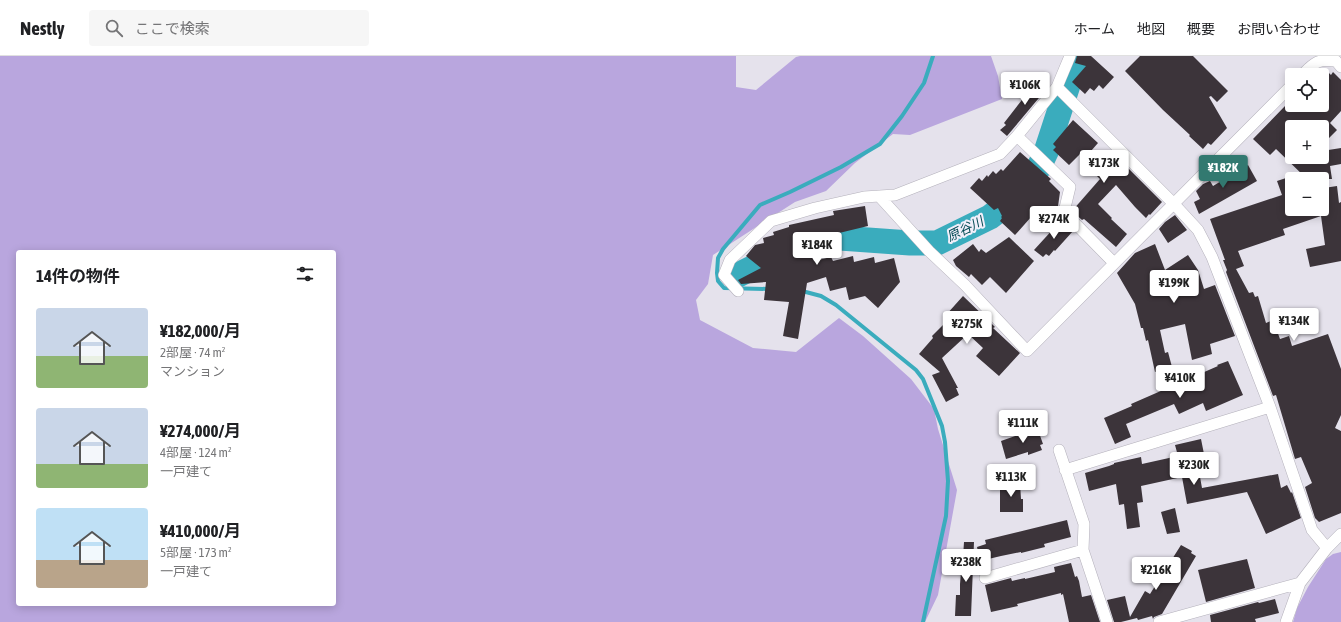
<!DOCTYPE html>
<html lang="ja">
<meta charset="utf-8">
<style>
body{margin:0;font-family:"Asap Condensed","Noto Sans JP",sans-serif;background:#f6f6f6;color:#202124;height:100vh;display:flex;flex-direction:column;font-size:15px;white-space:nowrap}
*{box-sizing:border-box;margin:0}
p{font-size:13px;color:#757577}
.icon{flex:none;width:22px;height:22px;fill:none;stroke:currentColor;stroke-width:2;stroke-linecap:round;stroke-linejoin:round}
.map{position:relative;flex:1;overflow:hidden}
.details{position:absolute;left:16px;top:194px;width:320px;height:356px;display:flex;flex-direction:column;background:#fff;border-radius:4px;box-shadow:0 2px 10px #0003}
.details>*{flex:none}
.buttons{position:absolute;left:1285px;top:12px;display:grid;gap:8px}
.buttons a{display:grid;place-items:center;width:44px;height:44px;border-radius:4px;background:#fff;box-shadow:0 2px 10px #0003;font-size:20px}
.price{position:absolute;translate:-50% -34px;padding:0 9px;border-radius:4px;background:#fff;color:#222;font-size:13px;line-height:26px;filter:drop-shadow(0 1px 2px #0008)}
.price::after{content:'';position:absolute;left:50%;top:24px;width:12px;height:9px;margin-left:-6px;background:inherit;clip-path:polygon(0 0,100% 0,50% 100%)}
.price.current{background:#327970;color:#fff}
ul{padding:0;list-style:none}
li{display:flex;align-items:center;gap:12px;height:100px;padding:0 20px}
li span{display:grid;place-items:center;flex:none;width:112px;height:80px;border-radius:4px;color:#555}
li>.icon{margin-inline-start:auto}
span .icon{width:48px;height:48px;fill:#fffc;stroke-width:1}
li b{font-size:17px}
h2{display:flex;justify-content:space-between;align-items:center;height:48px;padding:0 20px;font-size:17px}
header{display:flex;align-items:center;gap:24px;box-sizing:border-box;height:56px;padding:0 20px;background:#fff;border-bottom:1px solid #e0e0e0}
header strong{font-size:19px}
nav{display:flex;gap:22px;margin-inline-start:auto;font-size:14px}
.search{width:280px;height:36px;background:#f6f6f6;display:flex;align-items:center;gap:10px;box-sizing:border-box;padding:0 14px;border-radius:4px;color:#757577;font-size:15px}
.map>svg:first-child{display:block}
.green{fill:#b9a6de;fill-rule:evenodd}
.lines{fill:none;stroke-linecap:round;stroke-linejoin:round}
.stream{stroke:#3aacbd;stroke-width:4}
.river{stroke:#3aacbd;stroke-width:25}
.building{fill:#3c343a}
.minor-casing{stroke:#b4b1bb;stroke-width:12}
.minor{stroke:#fff;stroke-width:11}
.labels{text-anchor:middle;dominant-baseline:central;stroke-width:4;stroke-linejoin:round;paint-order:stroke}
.water-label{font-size:13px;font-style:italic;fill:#024952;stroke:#f2effa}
</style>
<header>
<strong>Nestly</strong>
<div class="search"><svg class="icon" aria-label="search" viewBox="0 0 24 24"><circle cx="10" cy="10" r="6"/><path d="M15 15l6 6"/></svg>ここで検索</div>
<nav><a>ホーム</a><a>地図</a><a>概要</a><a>お問い合わせ</a></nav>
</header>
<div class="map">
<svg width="1341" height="566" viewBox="0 0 1341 566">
<rect width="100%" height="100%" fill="#e5e2ec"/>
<path class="green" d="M0 0H736V31L756 34 796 1 800 0H991L998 20 1002 43 910 79 893 78 855 107 826 135 795 146 713 199 708 228 696 244 700 264 753 292 796 296 839 262 863 280 911 323 934 353 938 373 957 434 938 539 925 566H0ZM18 196H334V548H18Z
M1341 496V566H1293L1297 552 1308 531 1326 503 1333 498Z"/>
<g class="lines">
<path class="stream" d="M769 233 724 232 718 225 717 217 718 202 723 193 760 149 790 136 841 111 880 88 902 60 924 27 933 0
M802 235 821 240 836 249 916 314 923 323 942 370 945 386 948 425 946 460 923 566"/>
<path class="river" d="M736 220 764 206 794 193 840 182 910 187H937L990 161 1003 151 1038 113 1046 96 1069 26 1078 0"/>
</g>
<path class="building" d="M1077 0H1091L1114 21 1103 33 1099 29 1094 35 1090 32 1085 38 1072 26 1086 10 1075 7Z
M1140 0H1193L1228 35 1217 46 1211 40 1209 41 1227 72 1211 89 1208 87 1203 93 1189 80 1190 79 1163 54 1125 15Z
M1322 12H1324L1331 19 1333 16 1341 24V55L1330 67 1337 74 1322 89V71H1292V101H1322V95L1341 92V108L1330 110 1332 123H1307L1276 93 1270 99 1253 83 1286 49H1322Z
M1039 22 1049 30 1007 80 1000 74 1006 69 1004 67Z
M1073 64 1098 87 1091 95 1110 111 1118 102 1162 146 1150 159 1149 158 1146 162 1135 151 1116 129 1098 148 1112 162 1111 163 1127 178 1116 191 1084 163 1082 164 1072 155 1100 123 1095 118 1098 115 1080 98 1069 109 1053 94 1056 91 1053 88Z
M1020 96 1051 123 1049 125 1060 136 1056 165 1040 151 1015 179 1000 165 1002 162 1001 161 1002 160 998 152 994 154 970 132 979 122 982 125 987 119 988 121 993 115 996 118 1001 113 1003 115Z
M1248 109 1257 125 1199 158 1194 146 1200 143 1196 135 1203 128 1210 125 1213 130Z
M1292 120V153H1322V149H1325L1324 132 1337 130 1339 147 1341 146V205L1310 211 1306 193 1325 189 1321 160 1283 173 1285 179 1238 195 1244 210 1236 213 1249 237 1253 236 1255 241 1258 240 1266 267 1273 264 1280 283 1289 280 1292 290 1328 278 1341 313V359L1335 372 1341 375V457L1319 466 1315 462 1305 431 1312 427 1301 401 1295 403 1276 339 1273 340 1226 216 1227 214 1223 204H1225L1210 163 1282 139 1277 125Z
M865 150 868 170 806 185 814 205 831 201 833 205 853 200 854 206 874 201 875 207 894 202 900 226 878 252 865 240 849 244 846 231 830 235 826 221 807 227 798 283 783 280 789 246 764 244 766 226 741 228 738 224 761 212 746 200 755 189 764 187 763 182 774 179 773 176 789 171V169L834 159 833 155Z
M1175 159 1187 174 1168 187 1159 173 1165 166Z
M1063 165 1073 175 1055 195 1054 194 1049 200 1046 198 1043 201 1034 194 1055 171V175Z
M1009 181 1034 205 1006 237 990 221 982 229 971 218 969 221 956 210 953 204 973 188 979 196 981 193 986 197Z
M1155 188 1165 214 1188 199 1198 214 1204 233 1215 229 1235 280 1210 288 1212 298 1192 304 1185 268 1160 274 1165 297 1168 296 1172 311 1155 316 1148 284 1146 285 1143 272H1141L1135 248 1117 217 1135 197Z
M963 240 988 264 995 271 993 272 1020 297 999 320 976 300 983 292 968 278 942 302 958 332H956L959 339 946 346 932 319 940 316 919 298 933 282 932 280 950 262 946 259Z
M1228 305 1243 339 1206 355 1203 347 1179 358 1174 348 1126 368 1131 381 1115 388 1104 362 1132 350 1131 348 1218 310 1217 309Z
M1037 371 1043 388 1040 389 1042 394 1028 399V396L1006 403 1001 385 1021 378V376Z
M1201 383 1206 408 1198 410 1202 432 1278 418 1281 432 1287 429 1291 437 1292 436 1301 462 1266 478 1247 436 1187 448 1182 421 1141 430 1143 446 1137 447 1140 471 1127 473 1124 448 1119 449 1116 428 1089 435 1085 417 1109 410 1114 408V407L1141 401 1142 408 1178 400 1175 389Z
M1020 427 1021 443H1023V456H1000V428Z
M1175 452 1180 476 1167 478 1161 456Z
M1067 464 1071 481 1044 488 1045 491 1021 497V496L1001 500 980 505 977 491 986 488 985 484Z
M964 486H974L971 560H955L956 539H960V528L961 516H962Z
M1181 489 1192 495 1191 497 1196 500 1162 558 1154 561 1153 563 1152 560 1138 564 1137 562 1121 566H1114L1107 544 1125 540 1130 561 1145 535 1150 538Z
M1247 503 1255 532 1206 546 1198 514Z
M1071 507 1075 521 1077 520 1079 525 1082 541 1091 539 1100 566H1069L1063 538 1061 539V537L1017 548 1018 550 991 556 985 529 1011 522 1012 525 1025 522V523L1055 516 1054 511Z
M1275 543 1279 557 1255 563 1256 566H1211L1210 559 1258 546 1259 547Z"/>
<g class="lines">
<g class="minor-casing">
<path id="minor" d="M1302 19C1315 6 1317 3 1336 5L1341 11
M1057 31 1174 148 1198 174 1212 201 1270 351 1312 474 1327 492
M1017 80 1070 131 1064 156 1114 207
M879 140 929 195 965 229 1027 295 1292 29
M738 235 724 219 730 204 771 165 815 152 864 141 895 139 1000 98 1017 80 1057 31 1070 0
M1059 394 1084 468 1083 494 1107 566
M1065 414 1270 351
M985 522 1083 494
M1159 566 1300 527
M1286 566 1300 527 1327 492 1341 478"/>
</g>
<use href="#minor" class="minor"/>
</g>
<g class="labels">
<g class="water-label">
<text transform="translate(965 173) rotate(-26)">原谷川</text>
</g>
</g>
</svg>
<div class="buttons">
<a><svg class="icon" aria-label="locate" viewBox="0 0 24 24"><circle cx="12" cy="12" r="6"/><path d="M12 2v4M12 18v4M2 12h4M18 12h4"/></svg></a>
<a>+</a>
<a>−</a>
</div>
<b class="price" style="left:1025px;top:50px">¥106K</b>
<b class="price" style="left:1104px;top:128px">¥173K</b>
<b class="price current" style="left:1223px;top:133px">¥182K</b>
<b class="price" style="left:1054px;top:184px">¥274K</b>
<b class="price" style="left:817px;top:210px">¥184K</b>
<b class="price" style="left:1174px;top:248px">¥199K</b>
<b class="price" style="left:1294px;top:286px">¥134K</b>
<b class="price" style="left:967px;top:289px">¥275K</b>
<b class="price" style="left:1180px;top:343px">¥410K</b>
<b class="price" style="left:1023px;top:388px">¥111K</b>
<b class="price" style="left:1194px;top:430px">¥230K</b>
<b class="price" style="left:1011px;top:442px">¥113K</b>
<b class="price" style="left:966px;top:527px">¥238K</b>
<b class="price" style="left:1156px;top:535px">¥216K</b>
<section class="details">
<h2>14件の物件<svg class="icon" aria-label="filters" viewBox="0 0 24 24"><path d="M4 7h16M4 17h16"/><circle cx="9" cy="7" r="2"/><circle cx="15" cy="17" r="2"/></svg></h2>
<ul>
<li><span style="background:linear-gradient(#c9d6e8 60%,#8fb573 0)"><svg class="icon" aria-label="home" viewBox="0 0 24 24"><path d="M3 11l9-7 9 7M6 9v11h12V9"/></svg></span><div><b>¥182,000/月</b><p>2部屋 · 74 m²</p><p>マンション</p></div></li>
<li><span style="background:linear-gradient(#c9d6e8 70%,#8fb573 0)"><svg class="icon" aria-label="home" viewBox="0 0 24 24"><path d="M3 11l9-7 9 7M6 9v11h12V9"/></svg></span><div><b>¥274,000/月</b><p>4部屋 · 124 m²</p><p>一戸建て</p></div></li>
<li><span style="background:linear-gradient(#bfe0f5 65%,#b9a48a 0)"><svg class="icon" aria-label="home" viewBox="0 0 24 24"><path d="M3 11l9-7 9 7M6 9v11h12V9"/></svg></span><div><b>¥410,000/月</b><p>5部屋 · 173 m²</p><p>一戸建て</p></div></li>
</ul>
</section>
</div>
